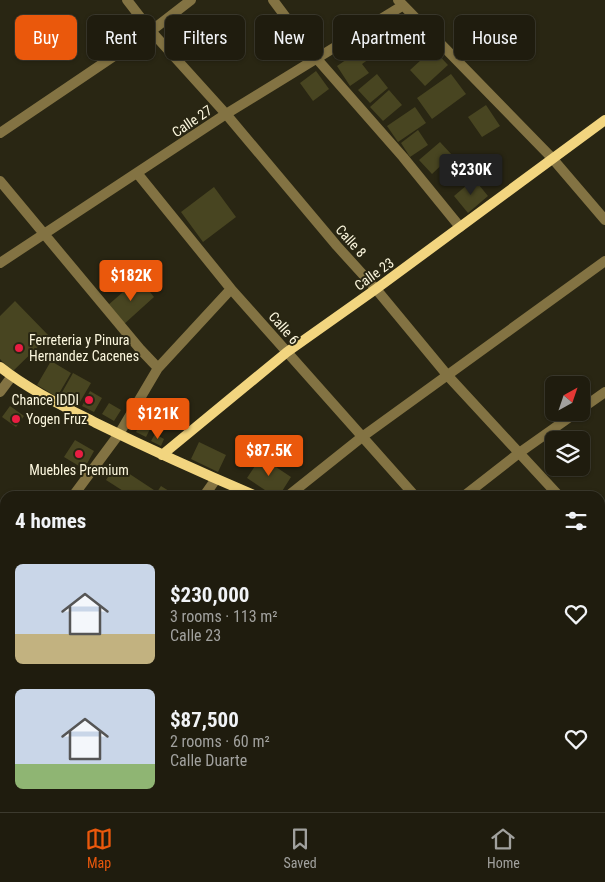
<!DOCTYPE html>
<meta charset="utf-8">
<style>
body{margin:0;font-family:"Roboto Condensed",sans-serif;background:#272517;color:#f1f3f6;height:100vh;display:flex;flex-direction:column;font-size:19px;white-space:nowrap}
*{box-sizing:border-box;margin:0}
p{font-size:16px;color:#a1a19e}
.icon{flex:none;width:28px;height:28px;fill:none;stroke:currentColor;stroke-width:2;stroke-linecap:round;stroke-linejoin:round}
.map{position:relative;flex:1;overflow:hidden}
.details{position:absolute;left:0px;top:491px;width:605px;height:321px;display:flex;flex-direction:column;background:#1f1c0e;border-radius:15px 15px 0 0;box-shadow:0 1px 4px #0004,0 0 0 1px #3c3a2e}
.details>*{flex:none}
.banner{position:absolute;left:15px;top:15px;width:575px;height:45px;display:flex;gap:10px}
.needle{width:32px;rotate:40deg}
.tools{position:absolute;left:545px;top:376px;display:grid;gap:10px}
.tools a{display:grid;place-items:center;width:45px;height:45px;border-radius:8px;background:#1f1c0e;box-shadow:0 1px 4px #0004,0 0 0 1px #3c3a2e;font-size:25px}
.price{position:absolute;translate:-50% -42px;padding:0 11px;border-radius:5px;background:#ea580c;color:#fff;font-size:16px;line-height:32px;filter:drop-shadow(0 1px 2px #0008)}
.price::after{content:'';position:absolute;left:50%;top:30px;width:15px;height:11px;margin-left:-8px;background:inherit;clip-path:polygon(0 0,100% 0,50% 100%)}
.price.current{background:#222;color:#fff}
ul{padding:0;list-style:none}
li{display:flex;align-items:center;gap:15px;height:125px;padding:0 15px}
li span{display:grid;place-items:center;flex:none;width:140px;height:100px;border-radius:8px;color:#555}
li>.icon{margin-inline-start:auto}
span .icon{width:60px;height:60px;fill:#fffc;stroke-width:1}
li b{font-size:21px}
h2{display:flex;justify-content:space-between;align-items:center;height:60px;padding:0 15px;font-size:21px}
.chip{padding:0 18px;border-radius:8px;background:#1f1c0e;box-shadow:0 1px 4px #0004,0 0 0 1px #3c3a2e;font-size:18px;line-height:45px}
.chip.current{background:#ea580c;color:#fff}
.tabs{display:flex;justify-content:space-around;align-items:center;height:70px;border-top:1px solid #3c3a2e;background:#1f1c0e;font-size:14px;color:#a1a19e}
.tabs a{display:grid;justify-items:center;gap:2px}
.tabs .current{color:#ea580c}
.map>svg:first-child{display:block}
.building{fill:#484521}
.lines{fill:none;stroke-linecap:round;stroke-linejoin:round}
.lane{stroke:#837343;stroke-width:8}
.street{stroke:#837343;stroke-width:10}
.secondary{stroke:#f2d57f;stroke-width:10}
.poi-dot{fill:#e91d42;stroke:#292613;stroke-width:2}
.labels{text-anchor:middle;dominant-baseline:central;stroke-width:4;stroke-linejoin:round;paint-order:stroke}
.street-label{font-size:14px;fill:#fcf7de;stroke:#292613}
.poi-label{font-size:14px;fill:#fcf7de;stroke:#292613;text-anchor:start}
</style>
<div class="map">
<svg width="605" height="812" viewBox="0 0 605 812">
<rect width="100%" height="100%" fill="#292613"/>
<path class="building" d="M403 16 415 32 394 47 382 32Z
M362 49 369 59 362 64 369 73 350 86 337 66Z
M433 49 448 65 425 86 410 70Z
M316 71 329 89 313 101 300 83Z
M377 74 388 88 370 103 358 90Z
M451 74 466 94 432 119 417 98Z
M389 90 402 105 383 121 370 107Z
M486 105 500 126 482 137 468 117Z
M415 107 426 123 398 142 387 126Z
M418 130 428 145 410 157 401 143Z
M440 142 452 155 432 174 419 160Z
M474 179 488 196 468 213 454 196Z
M214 187 236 217 203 242 181 212Z
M139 278 154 297 123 325 107 306Z
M15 301 49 336 12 372 0 359V316Z
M51 361 71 373 57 397 37 385Z
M73 373 91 383 77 407 60 396Z
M90 391 102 398 94 412 82 406Z
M109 403 121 410 114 421 102 414Z
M10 406 24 416 16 427 2 417Z
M140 424 150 429 146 437 136 432Z
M155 434 164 439 161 446 151 441Z
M75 440 94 451 84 469 64 457Z
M199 442 226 455 218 472 191 459Z
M261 457 291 477 279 496H274L247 478Z
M116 465 157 492 161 486 177 496H131L106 480Z
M600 686 605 693 600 697Z
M605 701V724L600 727V705Z"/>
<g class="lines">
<path class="lane" d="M519 808 520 812"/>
<path class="street" d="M127 0 151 31 226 114 337 246 376 289 448 376 559 496
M273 0 317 59 403 157 460 227
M398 0 552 158 605 220
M0 133 151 31 191 0
M137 173 231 289 415 496
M0 181 140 349 158 368
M0 263 226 114 402 6
M0 392 12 376
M581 409 605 392
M73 496 119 434 158 368 231 289
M204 496 216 479
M288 496 362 437 605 261
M464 496 519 453 577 412
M600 533 605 529
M600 541 605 546
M0 614 5 603
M0 662 5 667
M600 729 605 725
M23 808V812
M117 808 121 812
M482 808 510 812
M543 812 600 808"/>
<path class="secondary" d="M0 367C29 390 63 406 96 423 149 449 202 473 256 496
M162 455 287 352 376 289 605 120
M600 775 605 788"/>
</g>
<g class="poi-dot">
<circle cx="19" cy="348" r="5"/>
<circle cx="89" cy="400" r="5"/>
<circle cx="16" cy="419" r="5"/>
<circle cx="79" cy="454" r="5"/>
</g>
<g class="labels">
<g class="street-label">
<text transform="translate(192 121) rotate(-34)">Calle 27</text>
<text transform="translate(351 241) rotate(48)">Calle 8</text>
<text transform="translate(374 274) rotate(-36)">Calle 23</text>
<text transform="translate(284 328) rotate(49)">Calle 6</text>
</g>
<g class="poi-label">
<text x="29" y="340">Ferreteria y Pinura<tspan x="29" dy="16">Hernandez Cacenes</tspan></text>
<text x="79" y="400" text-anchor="end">Chance IDDI</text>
<text x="26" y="419">Yogen Fruz</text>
<text x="79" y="470" text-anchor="middle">Muebles Premium</text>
</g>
</g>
</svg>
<div class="tools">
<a><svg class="needle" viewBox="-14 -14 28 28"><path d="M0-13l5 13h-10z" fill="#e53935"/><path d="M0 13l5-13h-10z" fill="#a1a19e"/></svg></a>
<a><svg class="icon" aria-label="layers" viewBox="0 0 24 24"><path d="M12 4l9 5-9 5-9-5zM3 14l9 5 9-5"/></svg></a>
</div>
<b class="price current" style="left:471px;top:196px">$230K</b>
<b class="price" style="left:131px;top:302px">$182K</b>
<b class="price" style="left:158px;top:440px">$121K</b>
<b class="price" style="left:269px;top:477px">$87.5K</b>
<div class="banner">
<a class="chip current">Buy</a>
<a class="chip">Rent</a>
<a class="chip">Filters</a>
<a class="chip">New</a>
<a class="chip">Apartment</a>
<a class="chip">House</a>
</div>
<section class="details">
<h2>4 homes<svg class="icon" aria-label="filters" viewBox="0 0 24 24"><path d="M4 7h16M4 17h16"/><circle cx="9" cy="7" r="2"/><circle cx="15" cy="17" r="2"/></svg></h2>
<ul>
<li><span style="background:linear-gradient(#c9d6e8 70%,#c2b280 0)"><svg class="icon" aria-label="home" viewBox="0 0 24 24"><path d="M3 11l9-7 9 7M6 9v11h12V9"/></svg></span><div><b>$230,000</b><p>3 rooms · 113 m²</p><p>Calle 23</p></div><svg class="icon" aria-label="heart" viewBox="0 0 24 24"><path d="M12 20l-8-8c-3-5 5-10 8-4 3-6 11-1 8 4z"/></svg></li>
<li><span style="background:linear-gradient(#c9d6e8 75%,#8fb573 0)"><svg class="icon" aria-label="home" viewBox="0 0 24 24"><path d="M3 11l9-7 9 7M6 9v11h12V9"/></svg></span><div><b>$87,500</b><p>2 rooms · 60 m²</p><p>Calle Duarte</p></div><svg class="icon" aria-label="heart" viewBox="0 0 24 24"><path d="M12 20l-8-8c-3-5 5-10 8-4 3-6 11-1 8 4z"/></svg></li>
</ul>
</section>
</div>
<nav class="tabs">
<a class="current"><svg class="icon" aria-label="map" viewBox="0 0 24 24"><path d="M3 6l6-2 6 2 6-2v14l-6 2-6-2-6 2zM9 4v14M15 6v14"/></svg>Map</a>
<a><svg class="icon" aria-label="saved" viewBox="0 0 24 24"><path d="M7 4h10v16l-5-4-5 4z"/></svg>Saved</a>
<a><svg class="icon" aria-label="home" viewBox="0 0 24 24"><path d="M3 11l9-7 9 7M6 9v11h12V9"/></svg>Home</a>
</nav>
